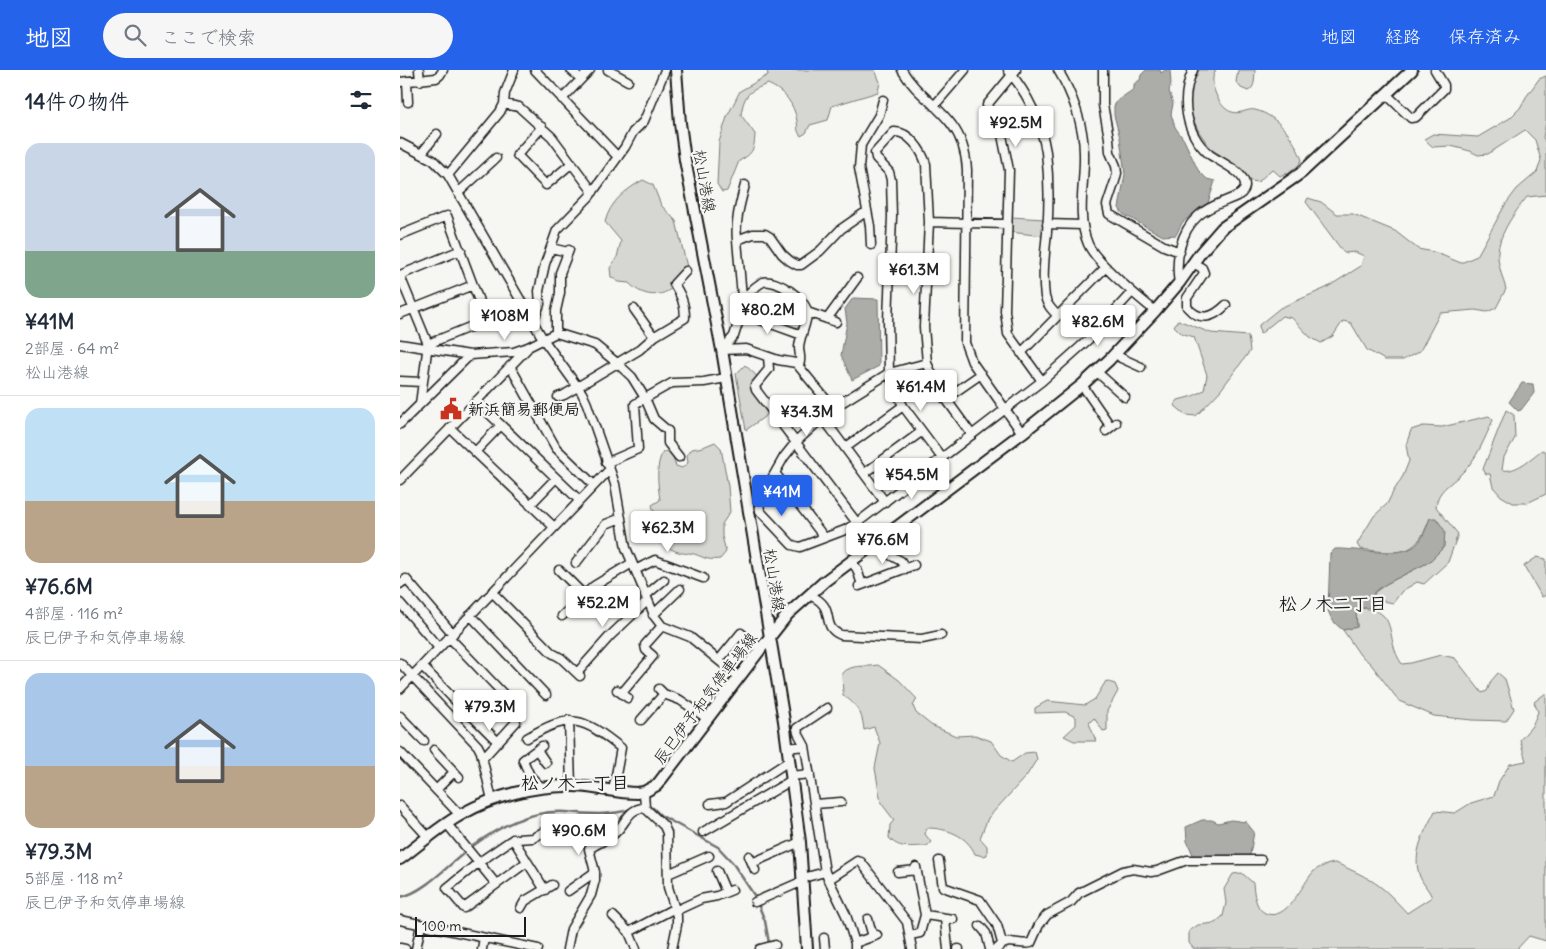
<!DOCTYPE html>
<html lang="ja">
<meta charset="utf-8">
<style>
body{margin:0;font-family:Delius,"Klee One",sans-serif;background:#f6f6f7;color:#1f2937;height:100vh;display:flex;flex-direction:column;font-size:19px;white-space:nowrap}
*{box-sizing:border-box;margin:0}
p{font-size:16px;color:#747a83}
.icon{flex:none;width:28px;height:28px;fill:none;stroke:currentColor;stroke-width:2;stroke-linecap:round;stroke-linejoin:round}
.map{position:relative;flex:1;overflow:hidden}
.sheet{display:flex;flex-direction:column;background:#fff;width:400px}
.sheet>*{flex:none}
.scale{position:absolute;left:15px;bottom:12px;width:111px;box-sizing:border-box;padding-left:5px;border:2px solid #1c1c1c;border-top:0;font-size:14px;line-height:18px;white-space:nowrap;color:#1c1c1c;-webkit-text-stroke:4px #f6f6f2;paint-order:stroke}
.price{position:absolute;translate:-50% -42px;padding:0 11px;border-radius:5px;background:#fff;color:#222;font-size:16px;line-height:32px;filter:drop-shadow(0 1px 2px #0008)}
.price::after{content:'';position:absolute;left:50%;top:30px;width:15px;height:11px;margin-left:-8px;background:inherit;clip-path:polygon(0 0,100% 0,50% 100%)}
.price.selected{background:#2563eb;color:#fff}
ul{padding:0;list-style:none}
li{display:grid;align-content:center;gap:10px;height:265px;padding:0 25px}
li+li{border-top:1px solid #e0e1e3}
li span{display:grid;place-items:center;height:155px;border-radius:15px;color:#555}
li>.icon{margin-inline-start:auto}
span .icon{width:90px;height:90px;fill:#fffc;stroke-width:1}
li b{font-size:21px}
h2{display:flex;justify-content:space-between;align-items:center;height:60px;padding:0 25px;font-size:21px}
header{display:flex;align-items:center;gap:30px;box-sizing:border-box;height:70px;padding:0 25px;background:#2563eb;color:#fff}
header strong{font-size:24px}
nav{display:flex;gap:28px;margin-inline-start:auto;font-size:18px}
.search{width:350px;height:45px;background:#f6f6f7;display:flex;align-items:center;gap:12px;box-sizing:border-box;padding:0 18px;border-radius:28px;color:#747a83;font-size:19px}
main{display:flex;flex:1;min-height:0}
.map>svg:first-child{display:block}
.green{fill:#d6d6d2;stroke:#797977}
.water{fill:#acaca9;stroke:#727271}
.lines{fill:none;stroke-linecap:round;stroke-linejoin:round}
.stream{stroke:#727271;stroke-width:2.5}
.minor-casing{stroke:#1c1c1c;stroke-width:11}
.major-casing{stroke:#1c1c1c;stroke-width:14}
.minor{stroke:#f6f6f2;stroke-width:8}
.major{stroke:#f6f6f2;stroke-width:10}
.labels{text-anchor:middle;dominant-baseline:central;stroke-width:4.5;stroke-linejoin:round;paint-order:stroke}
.street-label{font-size:16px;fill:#1c1c1c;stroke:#f6f6f2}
.poi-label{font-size:16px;font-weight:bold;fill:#1c1c1c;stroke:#f6f6f2;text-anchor:start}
.neighbourhood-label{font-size:18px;font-weight:bold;fill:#1c1c1c;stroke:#f6f6f2}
</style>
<header>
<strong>地図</strong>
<div class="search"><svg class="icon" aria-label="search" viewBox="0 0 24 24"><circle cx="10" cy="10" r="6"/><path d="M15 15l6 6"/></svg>ここで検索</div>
<nav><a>地図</a><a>経路</a><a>保存済み</a></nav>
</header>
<main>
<section class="sheet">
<h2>14件の物件<svg class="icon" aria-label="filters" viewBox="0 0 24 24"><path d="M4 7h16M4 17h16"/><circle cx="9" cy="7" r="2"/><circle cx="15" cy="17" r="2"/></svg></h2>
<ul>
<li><span style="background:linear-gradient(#c9d6e8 70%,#7fa58c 0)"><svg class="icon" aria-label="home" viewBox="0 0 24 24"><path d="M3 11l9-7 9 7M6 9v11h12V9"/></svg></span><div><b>¥41M</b><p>2部屋 · 64 m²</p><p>松山港線</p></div></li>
<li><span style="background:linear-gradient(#bfe0f5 60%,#b9a48a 0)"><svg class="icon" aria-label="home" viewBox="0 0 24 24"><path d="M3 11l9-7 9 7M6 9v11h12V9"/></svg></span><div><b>¥76.6M</b><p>4部屋 · 116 m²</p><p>辰巳伊予和気停車場線</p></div></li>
<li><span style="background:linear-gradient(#a9c7e8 60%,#b9a48a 0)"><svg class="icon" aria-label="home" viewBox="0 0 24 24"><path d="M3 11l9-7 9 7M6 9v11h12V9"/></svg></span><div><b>¥79.3M</b><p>5部屋 · 118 m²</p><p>辰巳伊予和気停車場線</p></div></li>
</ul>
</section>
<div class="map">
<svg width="1146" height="879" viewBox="0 0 1146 879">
<rect width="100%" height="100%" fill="#f6f6f2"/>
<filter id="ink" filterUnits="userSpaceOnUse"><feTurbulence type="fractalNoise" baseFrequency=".02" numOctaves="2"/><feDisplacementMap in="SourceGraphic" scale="10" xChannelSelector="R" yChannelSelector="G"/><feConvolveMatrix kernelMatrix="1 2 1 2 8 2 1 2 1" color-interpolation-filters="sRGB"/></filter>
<g filter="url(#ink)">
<path class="green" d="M367 0H475L480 12 478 22 432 36 428 50 410 55 406 63 401 66C396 60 398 57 397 51 394 33 384 21 368 14 349 21 344 24 341 45L355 64C354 79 354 83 339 91L327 121 322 122 317 114 319 72 327 47 340 21 368 5Z
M799 0H816C807 11 819 39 832 42 840 45 848 38 855 40 878 45 895 70 902 90L897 97 880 106 872 99 858 112 851 111 841 98 812 80 799 62 790 42V20Z
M838 0H855C854 8 856 17 848 21L841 18 836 12Z
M1146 6V52L1143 67 1146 74V125L1127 127C1115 142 1096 167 1098 188 1099 198 1103 209 1106 219L1096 238 1087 242 1075 240 1040 243 1020 281 1003 290H985L967 280 951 253 943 251 933 266 921 273 910 267 892 248 882 246 860 264 859 255 880 238 926 218 961 196 964 186 955 182 944 183 906 132 908 128 921 132 937 144H953L995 161 1018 179 1034 182 1061 193 1077 186 1105 135 1117 119 1137 102 1141 90 1135 70 1125 60 1088 84 1078 85 1070 81 1051 76 1033 77 1024 69 1033 64 1078 67 1110 48 1120 38 1126 27 1139 9Z
M243 110 253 115 261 135 276 151 287 197C282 203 278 212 273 217 259 230 240 225 229 213L219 212 211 207 210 198 217 187 221 171 205 152C210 132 225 120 243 110Z
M611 147 644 149 643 166 610 162Z
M778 250 811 263 848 266 850 281 820 321 796 346 786 345 774 335 778 330 793 326 804 320 807 305 794 267 781 263 774 256Z
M345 295 359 308 351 318 371 342 346 360 336 304Z
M1106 340 1114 345 1115 368 1104 387 1102 400C1116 403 1131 388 1142 380L1146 382V424L1127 433H1113L1101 426 1093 417 1090 404H1086L1083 399Z
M1089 346 1093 350C1084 370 1077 389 1061 404 1050 415 1037 420 1036 437L1058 464 1048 492 1024 514 1017 512 1002 521 993 533 979 530 974 523 986 514 1029 492 1030 448C1015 490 998 483 960 479L957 474 974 446 987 434 993 422 1003 406 1009 391 1006 375 1011 360 1023 356 1042 357Z
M315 372 321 378 328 416 330 442 322 454V466L326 482 320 489C304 491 304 486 290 483 288 483 285 484 283 483 256 479 258 455 252 435L260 430C258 415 255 395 263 382L269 381 273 387 276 396 282 398 288 393 287 385 292 379 303 377Z
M1137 487 1146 489V525L1142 527 1124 496Z
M958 538C1002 539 983 568 1002 594L1011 593 1041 585 1055 588 1082 623 1087 621 1091 611 1098 603 1105 609 1114 639 1106 651 1072 650 1034 646 999 631 970 593 960 585 943 560 957 557 956 541Z
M478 595 499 610 517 629 513 636 516 643 531 655 556 666 575 665 591 671 601 685 612 692 625 683 635 682 637 689 627 705 588 748 580 768 587 776V785L583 786 575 784C567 765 546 758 527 758L525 764 531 772 527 776C511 776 500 780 489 768L490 755 494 750 481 733 475 698 480 673 474 657 464 660C462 642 458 636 443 625L442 603C455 593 462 598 478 595Z
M706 611 715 614 718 621 707 641V660L703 661 694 648 689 653 696 671H674L664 666 676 655V647L665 642 635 643V638L647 631 685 635 695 629Z
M1146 623V871L1129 866 1117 879H794L789 873V861L798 855 815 853 823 846 826 833 824 819 833 804 842 803 853 813C854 823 855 838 865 843 887 853 902 814 914 801 917 798 930 793 935 793 939 794 945 797 949 799 978 812 986 820 1007 843L1032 827C1029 820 1023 814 1020 807 1011 783 1025 761 1035 741L1055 743 1071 733 1094 726 1099 711 1110 694 1126 691 1120 670 1132 656 1138 642 1134 632Z"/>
<path class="water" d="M746 0H760L761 3 765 0H770L771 14 769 21 773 34 771 44 775 57 784 70 798 100 807 109 815 111 808 133 798 142 791 145 782 153 776 165 763 166 723 144 719 138 725 104 720 68 714 45V36L718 30 734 19V14L740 10 741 5Z
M453 228 478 229 479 296 452 310 441 285 447 253 445 239Z
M1122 313 1133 314 1134 323 1121 340 1118 341 1109 332Z
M1030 448H1036L1045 461 1044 477 1029 492 986 514 974 522 973 533 968 538H958L956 541 957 557 943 560C935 554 931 550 928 540L930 484 935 479C955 478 1001 489 1016 475 1024 467 1026 458 1030 448Z
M802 750H812L818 753 831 750 846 752 854 762 850 785 847 787H794L787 771 786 757Z"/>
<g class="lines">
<path class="stream" d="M253 738 260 745 318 777 332 792 356 828
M70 778C98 757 129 740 166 742 188 744 210 746 232 739
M0 827C21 824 47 797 64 783
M358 834 365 851 369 873"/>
<g class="minor-casing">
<path id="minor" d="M19 0 20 11
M135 0 218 87
M171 0 181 9
M208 0 228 11
M502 0C516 24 537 34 552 55 562 68 566 84 567 100L565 273 572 292 622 363
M608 0C628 24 641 51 646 82 649 107 649 138 647 162 645 183 642 206 645 227 647 235 652 240 658 246
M616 0 587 35 602 65 609 100 605 241 608 264 642 311
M658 0C672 23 684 55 684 83 685 113 676 145 688 174 696 193 738 227 755 241
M703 0V35L709 68 710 82 716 96 717 103 715 111 707 135 709 144 764 176 780 182
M0 12 36 8 40 5 43 0
M7 12 8 32
M986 24 1011 48 1016 47 1044 19V15L1035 0
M162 29 190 0
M104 34 119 37 152 67 193 122
M534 36 565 0
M142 57 117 85 146 115 172 93
M0 73 33 90 48 105 143 269 182 323 187 334 215 414 226 478 255 547 262 556 290 567 339 607
M21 84 37 64
M48 105 100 42 104 34 105 23 114 0
M58 123 96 88
M529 152 606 154
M647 154 682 155
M0 165 47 146 85 247 82 252 28 274
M337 170C335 151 340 134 345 115
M471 175 470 156 459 98 461 75 479 45 483 30
M151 178 168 182
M793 193 802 198 804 203 787 228V237C800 252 813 248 826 235
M0 205 61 180
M0 206 28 274 20 334
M779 213C775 190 780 162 798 146 810 135 825 132 839 125 842 123 845 120 845 116 846 102 819 92 809 84 785 63 780 29 793 0
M342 230C348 224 356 215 363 212 376 208 408 230 407 243 407 254 400 265 399 277 399 284 402 289 399 295
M234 239 254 267
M407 242 436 252
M341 243 402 265
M0 244 73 215
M427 249 457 208
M133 252 140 234 139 221 145 194 157 160 189 127 225 77 233 62 244 51 265 0
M156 263 195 275 217 293 232 307 245 328 254 349 268 361V373L279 387
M0 274 70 285 114 282 128 277 156 263V241L160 223V203L169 180
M621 283 706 197
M716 283 721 288 741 297
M368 287 369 299 355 316 356 320 473 474
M527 293 489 303 433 338 396 372 384 387 359 431 360 441 392 475 400 477 445 460 457 453 642 311 689 269 732 222
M110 296 156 378 194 415
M697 302 725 327
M0 311 22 312
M682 315 711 357
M158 327 164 325 239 280 255 266 285 248C285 234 281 225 274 214L286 201
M545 329 581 304
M76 331 179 430
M433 338 396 293 378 290 346 279 322 280 334 266 343 238 337 170 353 164H365L370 167 382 184 390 191 397 195H401L420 181 441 159 467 141
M423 348 485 432
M0 354 70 285
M50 358 154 457
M706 361 716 353
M445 378 503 336
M75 382 101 355
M542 388 503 336 489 303 488 251 492 146 491 110 489 102 476 88 475 83 494 62C509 61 522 81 526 94L529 152 524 257 527 293 538 318 572 365
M206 393 238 379 235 334 272 313 304 312 326 308
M375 403 424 467
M465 403 521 362
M0 410 127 279
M130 435 156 408
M478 471 488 484 501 491 505 499
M451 491 457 499 462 515
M176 493 206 454 221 448
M159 500 184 525
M235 500 255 490 303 508
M0 514 6 509 53 564
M459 516 514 495
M92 522 152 583 161 588 180 606
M409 525C439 537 418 556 441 565L522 569 541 565
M245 526 264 510
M0 533 39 578
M70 545 146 625
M253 545 280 519
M162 546 194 516 232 493
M49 567 112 633
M319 590 341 563 361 579
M0 593 78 676 81 682 92 730
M22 596 70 646 73 647 97 671
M177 603 210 566 247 531
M0 619 209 400
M259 619 264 624 280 630 308 649
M217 620 228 628
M222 623 253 586 246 580 245 575 262 556
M107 638 117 627
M427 638 397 658 398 663 405 676 425 802 446 845 455 873V879
M0 646 24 671
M169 650 171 716
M241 650 264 624
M127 668C171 642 182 647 221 678L213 721
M142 676 123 690 130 706 142 718
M387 678 405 676
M34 680 59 707
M137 680 146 693
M0 682 60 745
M83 688 116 652
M391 706 410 704
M36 720 54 702
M244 722 245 738 264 756 267 763 268 817 277 846V855L272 879
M310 734 326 732 389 691
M415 734 441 732
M0 736 29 768
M147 753 153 764
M47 754 96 814
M303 762 392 710
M113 769 145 820
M349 786 355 800
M539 791 543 817 580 830 597 855 602 873
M127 792 64 838 47 818 78 793 110 771 117 769 133 768 150 758
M352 793 400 772
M317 801 326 822
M498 802 516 800
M268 804 309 786
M403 808 425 802
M428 810 457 791 461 792 507 852 512 879
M168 821 195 802
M355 832 403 811
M121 838 125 831 152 815
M275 841 301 829 317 826 332 820
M525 845 553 849
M213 846 229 862 236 879
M468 849 473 867
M545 849 548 879
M0 850 138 879
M580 856 586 863 590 879
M229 862 275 838
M510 865 520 863 525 845 516 797
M424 868 425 879
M455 873 477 865
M0 878 5 879
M16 879 21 855
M82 879 84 868
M167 879 171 859 191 825 195 810V802L189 779C198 773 209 769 216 762 227 752 228 738 245 738
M360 879 375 875
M558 879H559
M597 879C609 866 618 876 631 873L639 855 647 845 671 832 679 823 723 801 733 799 751 802 757 801 787 790H861"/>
</g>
<g class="major-casing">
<path id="major" d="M276 0 280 53 285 90 322 280 384 651 400 772 407 879
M0 789C20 774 40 756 62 744 94 726 135 715 172 716 194 716 215 723 237 723L244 722 257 715 369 568 388 544 425 511 622 363 682 315 709 290 755 241 779 213 801 182 822 158 901 103 1012 0"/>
</g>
<use href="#minor" class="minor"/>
<use href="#major" class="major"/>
</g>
</g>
<defs>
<g id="civic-bare" transform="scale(1.725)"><path d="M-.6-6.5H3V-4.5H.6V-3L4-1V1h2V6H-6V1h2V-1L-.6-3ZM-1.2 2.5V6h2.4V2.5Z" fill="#c8321e" stroke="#f6f6f2" stroke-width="2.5" paint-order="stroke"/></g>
</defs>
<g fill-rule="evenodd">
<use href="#civic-bare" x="51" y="339"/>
</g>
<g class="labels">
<g class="street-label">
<text transform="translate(305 111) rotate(80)">松山港線</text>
<text transform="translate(375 510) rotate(81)">松山港線</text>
<text transform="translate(305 628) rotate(-53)">辰巳伊予和気停車場線</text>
</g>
<g class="poi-label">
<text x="68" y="339">新浜簡易郵便局</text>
</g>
<g class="neighbourhood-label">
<text x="933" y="533">松ノ木二丁目</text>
<text x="175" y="712">松ノ木一丁目</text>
</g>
</g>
</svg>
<div class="scale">100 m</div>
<b class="price" style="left:616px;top:78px">¥92.5M</b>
<b class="price" style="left:514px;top:225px">¥61.3M</b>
<b class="price" style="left:368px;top:265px">¥80.2M</b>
<b class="price" style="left:105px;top:271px">¥108M</b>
<b class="price" style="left:698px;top:277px">¥82.6M</b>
<b class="price" style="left:521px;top:342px">¥61.4M</b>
<b class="price" style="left:407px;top:367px">¥34.3M</b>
<b class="price" style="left:512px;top:430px">¥54.5M</b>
<b class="price selected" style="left:382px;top:447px">¥41M</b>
<b class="price" style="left:268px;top:483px">¥62.3M</b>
<b class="price" style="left:483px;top:495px">¥76.6M</b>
<b class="price" style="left:203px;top:558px">¥52.2M</b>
<b class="price" style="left:90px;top:662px">¥79.3M</b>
<b class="price" style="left:179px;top:786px">¥90.6M</b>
</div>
</main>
